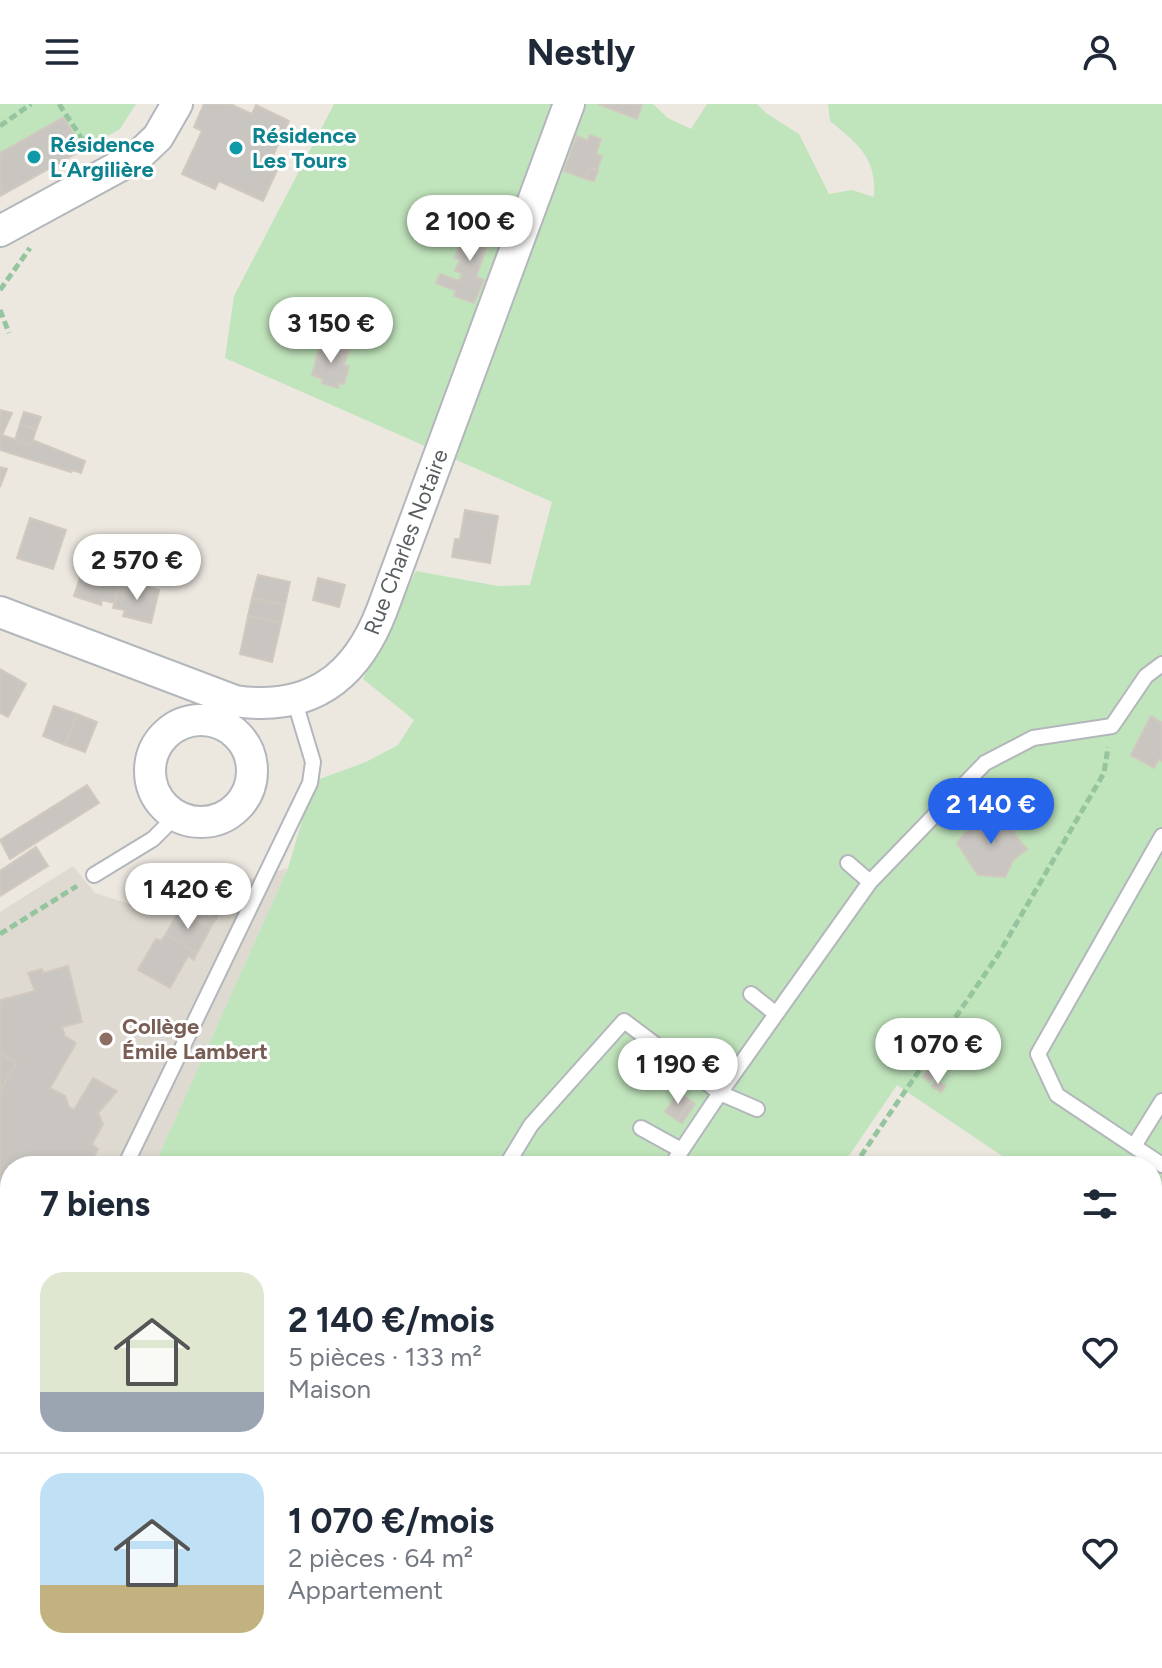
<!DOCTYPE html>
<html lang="fr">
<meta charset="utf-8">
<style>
body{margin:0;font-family:Figtree,sans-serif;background:#f6f6f7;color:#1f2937;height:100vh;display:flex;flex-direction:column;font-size:30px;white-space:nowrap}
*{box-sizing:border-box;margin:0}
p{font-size:26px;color:#747a83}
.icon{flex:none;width:44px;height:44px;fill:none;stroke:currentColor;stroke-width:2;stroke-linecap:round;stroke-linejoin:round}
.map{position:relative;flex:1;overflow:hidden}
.details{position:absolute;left:0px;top:1052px;width:1162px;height:512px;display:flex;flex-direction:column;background:#fff;border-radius:32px 32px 0 0;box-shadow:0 4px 12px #0003}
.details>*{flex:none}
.price{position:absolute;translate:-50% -68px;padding:0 18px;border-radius:28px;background:#fff;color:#222;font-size:26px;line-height:52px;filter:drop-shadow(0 2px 4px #0008)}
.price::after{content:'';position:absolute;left:50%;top:48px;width:24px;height:18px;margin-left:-12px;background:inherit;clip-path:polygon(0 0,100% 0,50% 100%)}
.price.on{background:#2563eb;color:#fff}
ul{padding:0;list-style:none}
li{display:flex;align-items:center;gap:24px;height:200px;padding:0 40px}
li+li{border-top:2px solid #e0e1e3}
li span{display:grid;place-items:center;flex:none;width:224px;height:160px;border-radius:24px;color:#555}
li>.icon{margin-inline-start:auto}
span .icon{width:96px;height:96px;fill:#fffc;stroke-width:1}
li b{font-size:34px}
h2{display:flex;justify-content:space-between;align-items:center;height:96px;padding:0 40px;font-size:34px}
header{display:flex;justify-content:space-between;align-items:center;height:104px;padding:0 40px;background:#fff;font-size:36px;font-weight:700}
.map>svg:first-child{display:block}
.education{fill:#dedad1}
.green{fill:#c0e4bc}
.building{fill:#c9c5c0;stroke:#d1c9bf;stroke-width:2}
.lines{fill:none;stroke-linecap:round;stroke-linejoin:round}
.lane-casing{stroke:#b3b7bb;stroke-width:18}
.street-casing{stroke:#b3b7bb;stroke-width:34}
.path{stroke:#95c59e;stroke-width:5;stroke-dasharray:8 4;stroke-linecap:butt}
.lane{stroke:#fff;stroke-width:14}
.street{stroke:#fff;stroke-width:30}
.culture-dot{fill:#0f9aa8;stroke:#fff;stroke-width:3}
.education-dot{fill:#8d6e63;stroke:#fff;stroke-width:3}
.labels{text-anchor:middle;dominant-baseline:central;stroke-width:6;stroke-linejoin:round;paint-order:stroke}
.culture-label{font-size:22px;font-weight:bold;fill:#0d838f;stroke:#fff;text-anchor:start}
.street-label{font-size:22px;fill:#595e61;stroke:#fff}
.education-label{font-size:22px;font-weight:bold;fill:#785e54;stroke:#fff;text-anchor:start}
</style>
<header><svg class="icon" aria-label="menu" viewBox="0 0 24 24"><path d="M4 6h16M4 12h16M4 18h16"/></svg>Nestly<svg class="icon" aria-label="person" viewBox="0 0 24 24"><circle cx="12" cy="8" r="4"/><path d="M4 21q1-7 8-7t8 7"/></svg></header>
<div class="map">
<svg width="1162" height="1564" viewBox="0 0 1162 1564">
<rect width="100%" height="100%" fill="#ece8e0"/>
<path class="education" d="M73 762 95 789 145 805 288 764 154 1062H10V1320L0 1317V808Z"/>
<path class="green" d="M0 0H136L120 25 82 46 64 14 0 49Z
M334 0H653L668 14 691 25 707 0H757L766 9 799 30 829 90 852 86 874 93C877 54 858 40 830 17L828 0H1162V1160L1152 1154V1062H1017L897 981 842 1062H154L288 764 314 677 366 658 398 641 414 616 363 575 416 467 498 482 530 481 552 398 225 254 234 192Z
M0 1317 10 1320V1554H309L297 1564H0Z"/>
<path class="building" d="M204 0H230L252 10 256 1 289 17 269 60 278 64 263 97 219 77 215 85 182 70 202 27 194 23Z
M598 0H639L642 1 637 15Z
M64 13 82 46 0 92V49Z
M590 31 601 35 596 50 602 52 597 66 590 64 586 75 564 67 577 32 588 37Z
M590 64 598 66 594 77 586 75Z
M470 113 475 115 470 130 465 128Z
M475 115 494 122 476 173 484 176 474 199 454 192 456 187 436 179 440 170 459 177 462 169 455 167 460 156 455 154 460 140 466 142Z
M321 238 349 246 344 261 349 262 344 280 339 279 338 284 322 279 323 275 312 271Z
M0 306 12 309 2 331 31 341 33 336 85 357 81 369 72 366 71 368 0 346Z
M24 308 41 313 36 326 20 320Z
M20 320 36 326 31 341 15 336Z
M0 363 7 365 0 383Z
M465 406 498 412 490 459 452 453 455 435H460Z
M30 414 66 426 53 465 17 454Z
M84 461 111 469 109 475 120 478 115 499 102 496 101 501 74 492Z
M258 471 290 478 285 501 252 494Z
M318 474 345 481 339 503 313 496Z
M132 479 159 486 151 519 123 512 125 506 113 504 119 482 130 485Z
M252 494 285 501 281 519 248 512Z
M248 512 281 519 272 558 240 550Z
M0 565 26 580 8 613 0 609Z
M54 602 77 610 65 641 43 632Z
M77 610 97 618 85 648 65 641Z
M1151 612 1162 619V657L1159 655 1154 664 1131 651Z
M87 681 99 699 10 755 0 736Z
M974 712 993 716 1012 713 1015 731 1027 745 1013 756 1005 773 978 771 957 739 970 723Z
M36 743 48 762 0 792V767Z
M200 793 222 804 216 815 193 804Z
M193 804 216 815 211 823 189 811Z
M179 806 211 823 197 849 166 830Z
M166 830 197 849 194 856 188 852 170 884 138 866 156 835 161 837Z
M68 862 82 918 62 923 65 932 76 939 50 984 65 992 69 1003 74 1006 93 974 117 987 98 1009 103 1020 92 1040 98 1045 89 1062H10L9 1095 0 1090V988L17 958 0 949V896L35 887 28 869 42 865 43 869Z
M0 949 17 958 0 988Z
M929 965 935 970 929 978 923 973Z
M936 976 945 982 941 988 932 982Z
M679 988 691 997 677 1016 665 1008Z
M691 997 695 1000 682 1019 677 1016Z"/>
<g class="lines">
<g class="lane-casing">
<path id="lane" d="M1162 732 1038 950 1057 991 1162 1061
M848 759 870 778
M94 771 153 735 176 712
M751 890 776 910
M641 1024 681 1046
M1134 1042 1162 997
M125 1062 310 679 313 658 294 595
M506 1062 531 1021 624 917 720 989 757 1005
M671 1062 720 989 870 778 985 659 1033 634 1112 622 1146 572 1162 560"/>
</g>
<g class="street-casing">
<path id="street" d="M0 127 138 52 158 33 177 0
M0 508 235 597C310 608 356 574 382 506L569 0
M150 667a51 51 0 1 1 102 0a51 51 0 1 1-102 0Z"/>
</g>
<path class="path" d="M59 0 90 47
M0 22 31 0
M0 186 30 144
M0 206 9 229
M0 830 77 782
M854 1062 998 851 1104 669 1108 643
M506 1564 513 1554"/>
<use href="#lane" class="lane"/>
<use href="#street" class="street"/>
</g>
<g class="culture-dot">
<circle cx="236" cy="44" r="8"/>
<circle cx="34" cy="53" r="8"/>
</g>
<circle class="education-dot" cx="106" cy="935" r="8"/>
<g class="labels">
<g class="culture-label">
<text x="252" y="31">Résidence<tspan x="252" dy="25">Les Tours</tspan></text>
<text x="50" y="40">Résidence<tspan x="50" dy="25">L’Argilière</tspan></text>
</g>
<g class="street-label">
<text transform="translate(406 438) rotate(-69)">Rue Charles Notaire</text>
</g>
<g class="education-label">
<text x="122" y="922">Collège<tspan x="122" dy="25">Émile Lambert</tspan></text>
</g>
</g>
</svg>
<b class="price" style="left:470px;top:159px">2 100 €</b>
<b class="price" style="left:331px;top:261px">3 150 €</b>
<b class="price" style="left:137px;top:498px">2 570 €</b>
<b class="price on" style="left:991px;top:742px">2 140 €</b>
<b class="price" style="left:188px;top:827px">1 420 €</b>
<b class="price" style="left:938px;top:982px">1 070 €</b>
<b class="price" style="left:678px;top:1002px">1 190 €</b>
<section class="details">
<h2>7 biens<svg class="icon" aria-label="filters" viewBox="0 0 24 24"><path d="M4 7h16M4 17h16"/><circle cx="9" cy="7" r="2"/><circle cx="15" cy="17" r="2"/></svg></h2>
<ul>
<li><span style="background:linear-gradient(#dfe7d0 75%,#9aa5b1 0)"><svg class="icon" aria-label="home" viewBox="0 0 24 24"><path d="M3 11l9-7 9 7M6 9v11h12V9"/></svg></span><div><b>2 140 €/mois</b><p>5 pièces · 133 m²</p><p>Maison</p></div><svg class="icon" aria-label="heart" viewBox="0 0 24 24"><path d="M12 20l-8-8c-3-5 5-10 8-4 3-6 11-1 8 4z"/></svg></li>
<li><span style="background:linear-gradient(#bfe0f5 70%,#c2b280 0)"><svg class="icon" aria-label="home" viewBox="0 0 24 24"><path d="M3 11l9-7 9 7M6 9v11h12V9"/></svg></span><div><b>1 070 €/mois</b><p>2 pièces · 64 m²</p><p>Appartement</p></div><svg class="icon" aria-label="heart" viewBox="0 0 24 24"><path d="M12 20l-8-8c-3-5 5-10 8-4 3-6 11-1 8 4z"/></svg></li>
</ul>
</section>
</div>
